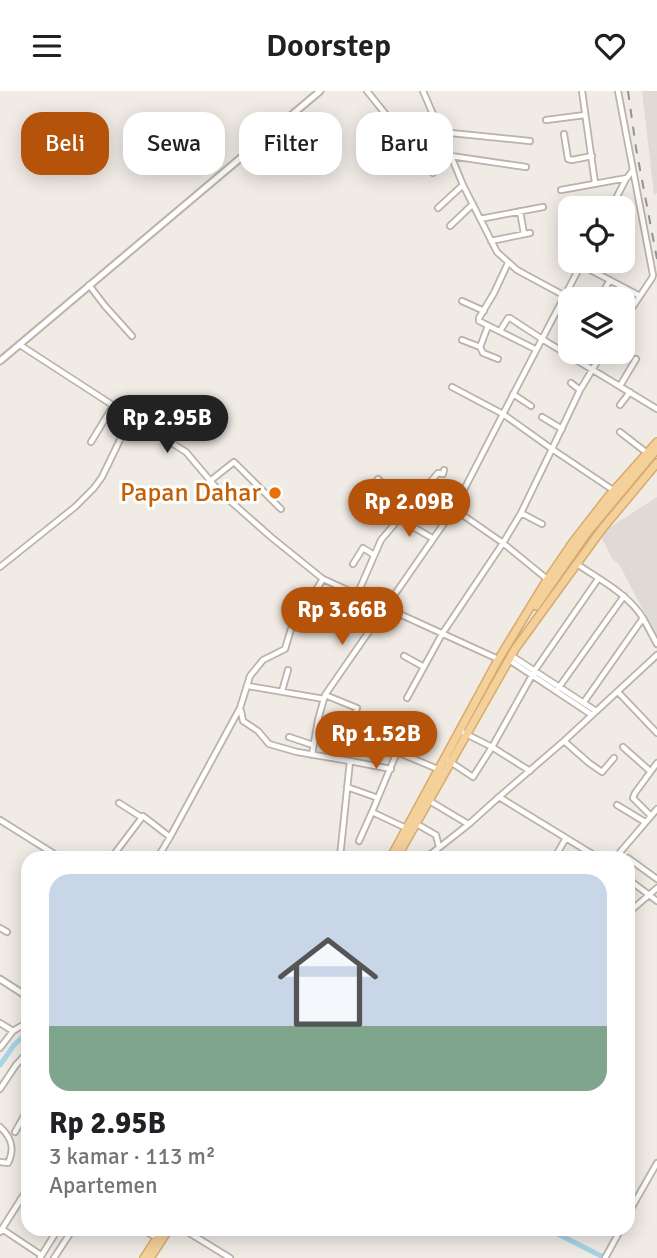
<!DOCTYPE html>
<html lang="id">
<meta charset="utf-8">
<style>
body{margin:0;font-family:Signika,sans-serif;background:#f2f2f2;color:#202124;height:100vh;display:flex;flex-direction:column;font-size:26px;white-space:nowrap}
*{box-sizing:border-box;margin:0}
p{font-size:23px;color:#757577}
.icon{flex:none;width:38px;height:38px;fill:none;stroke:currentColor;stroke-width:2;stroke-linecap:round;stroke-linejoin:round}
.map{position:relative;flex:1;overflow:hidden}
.sheet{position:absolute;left:21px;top:760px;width:614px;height:385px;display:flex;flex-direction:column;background:#fff;border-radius:21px;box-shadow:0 4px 18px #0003}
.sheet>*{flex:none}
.hud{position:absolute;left:21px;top:21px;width:616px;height:63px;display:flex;gap:14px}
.buttons{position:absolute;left:558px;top:105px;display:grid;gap:14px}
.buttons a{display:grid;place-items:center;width:77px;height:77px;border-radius:14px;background:#fff;box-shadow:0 4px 18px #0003;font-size:35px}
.price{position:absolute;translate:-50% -60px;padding:0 16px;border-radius:24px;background:#b45309;color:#fff;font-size:23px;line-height:46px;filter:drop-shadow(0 2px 4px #0008)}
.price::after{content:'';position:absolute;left:50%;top:42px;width:21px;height:16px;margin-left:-10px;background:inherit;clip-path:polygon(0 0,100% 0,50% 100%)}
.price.current{background:#222;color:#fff}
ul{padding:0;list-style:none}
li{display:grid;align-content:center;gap:14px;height:371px;padding:0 28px}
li+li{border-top:2px solid #e0e0e0}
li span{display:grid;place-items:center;height:217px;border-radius:21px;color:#555}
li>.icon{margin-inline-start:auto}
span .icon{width:126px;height:126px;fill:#fffc;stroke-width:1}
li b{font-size:30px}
.chip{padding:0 24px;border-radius:21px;background:#fff;box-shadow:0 4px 18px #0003;font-size:24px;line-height:63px}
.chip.current{background:#b45309;color:#fff}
header{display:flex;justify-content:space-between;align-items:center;height:91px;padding:0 28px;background:#fff;font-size:32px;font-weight:600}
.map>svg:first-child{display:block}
.industrial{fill:#dfdad6}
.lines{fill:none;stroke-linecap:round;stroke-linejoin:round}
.canal{stroke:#a6d5e8;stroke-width:5}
.minor-casing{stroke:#bbb2a8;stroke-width:8}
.tertiary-casing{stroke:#bbb2a8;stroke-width:9}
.primary-casing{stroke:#d7ab6c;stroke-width:10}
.minor{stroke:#fff;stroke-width:4.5}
.tertiary{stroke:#fff;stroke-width:5}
.primary{stroke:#f4d09a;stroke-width:7}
.rail{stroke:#939393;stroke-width:2;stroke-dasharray:9 9;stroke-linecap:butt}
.food-dot{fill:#e8710a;stroke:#fff;stroke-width:2.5}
.labels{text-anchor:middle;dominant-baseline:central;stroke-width:6;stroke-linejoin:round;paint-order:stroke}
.food-label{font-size:26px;fill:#c56008;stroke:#fff;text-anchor:end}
</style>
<header><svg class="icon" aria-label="menu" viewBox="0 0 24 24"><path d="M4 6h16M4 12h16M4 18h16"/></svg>Doorstep<svg class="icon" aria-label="heart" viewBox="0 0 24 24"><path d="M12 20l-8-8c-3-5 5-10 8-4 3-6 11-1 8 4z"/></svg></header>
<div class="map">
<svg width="657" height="1167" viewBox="0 0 657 1167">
<rect width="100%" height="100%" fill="#f0ebe5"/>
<path class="industrial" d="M642 0H657V102L654 104Z
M657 406V546L619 473 613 469 601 446 609 437Z"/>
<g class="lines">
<path class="canal" d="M0 974 14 954 28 941
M548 1138 605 1167"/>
<g class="minor-casing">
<path id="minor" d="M367 0 433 82 451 65 423 0
M582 0 595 92
M618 0 653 184 652 187 640 205
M546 29 585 24
M441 41 530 50
M564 43 568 68 572 69 592 65
M526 76 451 65 463 94 497 161 517 179 565 205
M561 99 627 87 632 80
M438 117 463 94
M611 117 626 88
M520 120 524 143
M480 128 543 116
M450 135 473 113
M491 150 530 142
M583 170 542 248 657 318
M508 172 494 202 479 227V230L535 258
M581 174 640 205 623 230
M89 194 105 215 132 245
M599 208 610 189
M462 210 484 220
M500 240 508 227H510L542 248 503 323 552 358 580 299 603 261
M462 249 480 256 483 262 498 268
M20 254 131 326
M480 256 488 235
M571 292 580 299
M620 295 636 268
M513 303 531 315
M620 314 630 301
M542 326 562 338
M620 341 647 362
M91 351 113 315
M210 390 234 371 281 418
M429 395 454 418 503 452 547 488
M521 422 542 433
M398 427 432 447
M395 431 365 404 378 388 408 417
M353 473 363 457 374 464
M577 473C600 489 628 503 643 527L584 611
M0 476 75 416 94 397 102 386 131 326 186 361 219 400 271 446 323 488 498 568
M357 504 381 449 438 382 443 383 444 379
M643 527 657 553
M404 565 424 576
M512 565 596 620
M509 569 592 624
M248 595 324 608
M557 599 624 505
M282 600 288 579
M618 601 657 642
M325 604 357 617 342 655
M407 607 442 543 503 452 521 422 552 358 613 399
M241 620 243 630 258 640 269 653 297 661 350 670 340 766
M318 629 348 636
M460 640 492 656 530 680
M346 645 397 661 440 679
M289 646 313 654
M564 650 589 672 602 681 614 667
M623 656 650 680
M397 661 372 721 408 738
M312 664 318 629 325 604 454 418 503 323 452 296
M350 670 391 678
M449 670 473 686 492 656 535 579 598 488
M347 696 378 707
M499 706 564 650 657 564
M428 709 468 733
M119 712 141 726
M617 714 645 731
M651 725 633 707 635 702 657 672
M0 729 59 766
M415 732 436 744 439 756
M170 746 240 617 250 585 263 569 285 558 291 538 323 488
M359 750 372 721
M112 766 143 725 170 746 158 766
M435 766 431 763 469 733 499 706 597 766
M555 766 566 747
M616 766 657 718
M628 767 657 788
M628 788 657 810
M628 822 657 797
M0 837 7 841
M0 932 13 940
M0 957 13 940 28 931
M0 998 16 974 28 961
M0 1036C12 1047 15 1058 8 1072L0 1071
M15 1041 28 1018
M20 1109 28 1113
M628 1123 657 1072
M2 1138 41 1164
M140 1138 158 1147
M183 1138 230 1167
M0 1141 28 1097
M40 1167 58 1138
M54 1167 73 1138
M605 1167 621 1138"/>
</g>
<g class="tertiary-casing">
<path id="tertiary" d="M0 270 320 0
M426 766 431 763
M0 888 28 906"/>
</g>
<g class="primary-casing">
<path id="primary" d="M536 515 587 442 657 358
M391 766 498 569 545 492 573 451 608 406 657 351
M397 766 515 558 602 438 657 372
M144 1167 163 1138
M150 1167 169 1138"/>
</g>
<use href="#minor" class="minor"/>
<use href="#tertiary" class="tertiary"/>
<use href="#primary" class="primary"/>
<path class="rail" d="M628 0 636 57 657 168"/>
</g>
<circle class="food-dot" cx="275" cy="402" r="7"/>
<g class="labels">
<g class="food-label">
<text x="261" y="402">Papan Dahar</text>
</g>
</g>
</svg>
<div class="buttons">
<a><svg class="icon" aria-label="locate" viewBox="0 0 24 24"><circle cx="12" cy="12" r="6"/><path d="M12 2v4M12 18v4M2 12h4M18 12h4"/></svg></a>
<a><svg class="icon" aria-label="layers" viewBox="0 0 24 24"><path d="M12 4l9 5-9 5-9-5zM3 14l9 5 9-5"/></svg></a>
</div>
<b class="price current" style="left:167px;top:364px">Rp 2.95B</b>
<b class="price" style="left:409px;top:448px">Rp 2.09B</b>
<b class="price" style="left:342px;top:556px">Rp 3.66B</b>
<b class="price" style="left:376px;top:680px">Rp 1.52B</b>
<div class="hud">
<a class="chip current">Beli</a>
<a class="chip">Sewa</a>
<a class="chip">Filter</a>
<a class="chip">Baru</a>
</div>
<section class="sheet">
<ul>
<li><span style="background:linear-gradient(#c9d6e8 70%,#7fa58c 0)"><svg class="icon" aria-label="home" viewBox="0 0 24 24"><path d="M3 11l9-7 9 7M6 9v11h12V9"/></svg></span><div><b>Rp 2.95B</b><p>3 kamar · 113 m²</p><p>Apartemen</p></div></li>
</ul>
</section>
</div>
